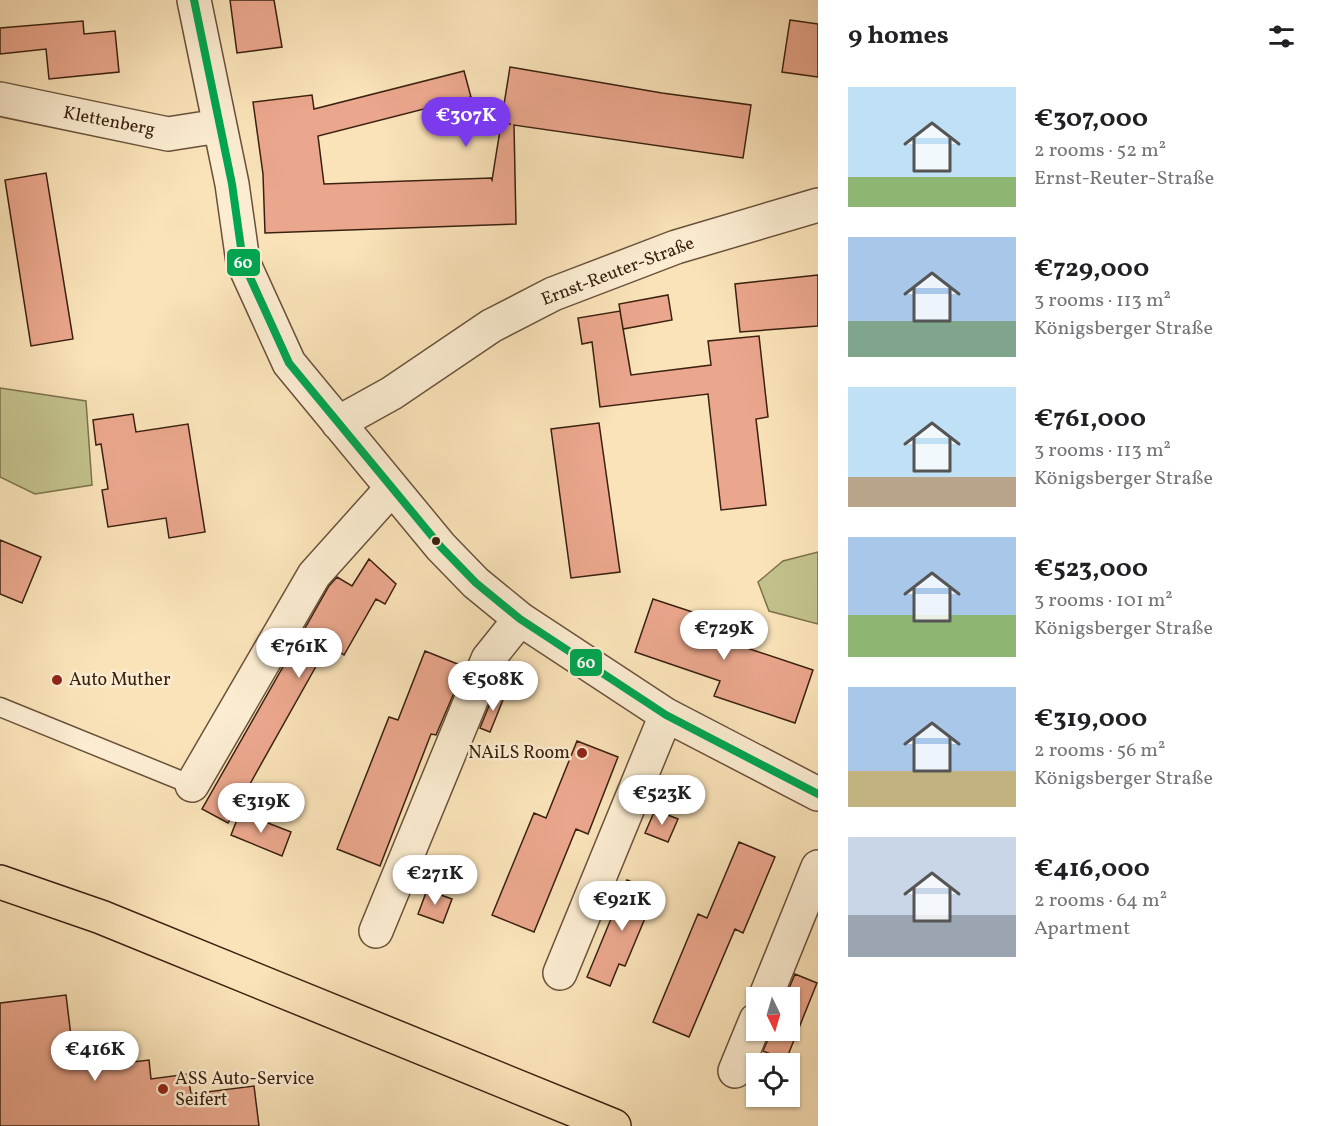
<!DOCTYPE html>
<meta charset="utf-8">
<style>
body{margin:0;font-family:Vollkorn,serif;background:#f2f2f2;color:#202124;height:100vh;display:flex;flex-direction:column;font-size:22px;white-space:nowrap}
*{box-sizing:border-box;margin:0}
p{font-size:20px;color:#757577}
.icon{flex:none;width:33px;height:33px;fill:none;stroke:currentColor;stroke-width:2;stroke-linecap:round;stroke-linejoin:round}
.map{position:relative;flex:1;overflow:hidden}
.drawer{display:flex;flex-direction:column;background:#fff;width:510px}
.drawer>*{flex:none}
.needle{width:39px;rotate:175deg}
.tools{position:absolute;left:746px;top:987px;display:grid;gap:12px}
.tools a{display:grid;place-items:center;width:54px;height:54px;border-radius:0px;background:#fff;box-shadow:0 2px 4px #0004;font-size:30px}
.price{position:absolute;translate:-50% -51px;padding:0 14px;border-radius:21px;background:#fff;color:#222;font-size:20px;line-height:39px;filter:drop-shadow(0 2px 3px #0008)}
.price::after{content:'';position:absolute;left:50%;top:36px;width:18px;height:14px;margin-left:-9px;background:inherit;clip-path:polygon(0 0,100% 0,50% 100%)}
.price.current{background:#7c3aed;color:#fff}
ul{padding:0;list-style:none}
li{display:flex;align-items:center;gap:18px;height:150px;padding:0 30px}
li span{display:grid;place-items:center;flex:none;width:168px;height:120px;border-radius:0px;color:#555}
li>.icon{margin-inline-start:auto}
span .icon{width:72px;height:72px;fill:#fffc;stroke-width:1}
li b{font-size:26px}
h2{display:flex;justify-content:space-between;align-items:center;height:72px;padding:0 30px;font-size:26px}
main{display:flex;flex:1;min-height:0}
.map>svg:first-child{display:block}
.green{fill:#c3c28c;stroke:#7e714e;stroke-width:1.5}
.building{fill:#eba78d;stroke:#3a200f;stroke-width:1.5}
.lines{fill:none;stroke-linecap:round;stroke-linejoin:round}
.service-casing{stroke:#6a513a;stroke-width:21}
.minor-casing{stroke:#6a513a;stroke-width:36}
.primary-casing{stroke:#3a200f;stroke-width:36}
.service{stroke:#fcedd2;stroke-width:18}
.minor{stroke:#fcedd2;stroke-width:33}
.primary{stroke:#fae3b9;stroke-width:33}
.bus-1-casing{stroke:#fcedd2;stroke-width:12}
.bus-1{stroke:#00a651;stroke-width:8}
.bus-dot{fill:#3a200f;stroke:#fcedd2;stroke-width:2}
.poi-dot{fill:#8f2418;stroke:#fcedd2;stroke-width:2}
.labels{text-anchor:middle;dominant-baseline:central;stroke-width:5;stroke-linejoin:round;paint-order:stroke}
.street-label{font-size:18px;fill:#3a200f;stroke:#fcedd2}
.poi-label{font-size:18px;fill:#3a200f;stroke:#fcedd2;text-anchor:start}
.line-badge{stroke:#fcedd2;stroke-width:2}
.badge-label{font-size:16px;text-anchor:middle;font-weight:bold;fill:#fff}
</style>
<main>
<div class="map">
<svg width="818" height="1126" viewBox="0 0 818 1126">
<rect width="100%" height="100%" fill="#fae3b9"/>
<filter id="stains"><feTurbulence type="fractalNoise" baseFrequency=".00333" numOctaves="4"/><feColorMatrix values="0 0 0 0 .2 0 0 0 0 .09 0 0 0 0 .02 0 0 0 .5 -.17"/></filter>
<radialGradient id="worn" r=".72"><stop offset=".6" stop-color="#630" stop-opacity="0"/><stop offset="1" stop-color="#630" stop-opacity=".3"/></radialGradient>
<path class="green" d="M0 388 86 401 92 485 35 494 0 477Z
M818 552V624L769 611 758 582 783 561Z"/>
<path class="building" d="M230 0H274L282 47 237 53Z
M790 20 818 24V77L782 72Z
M83 21 84 34 115 31 119 72 49 79 46 49 0 54V28Z
M510 67 662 93 751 105 743 158 514 125 516 224 265 233 263 174 253 102 312 95 314 109 464 71 471 97 318 136 324 184 491 178 492 180 501 124H511L501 123Z
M46 173 73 339 31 346 5 180Z
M818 275V326L740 332 735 284Z
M668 295 672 320 623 329 619 304Z
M620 311 631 375 711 365 708 341 759 336 768 417 756 419 766 505 721 510 708 394 600 407 592 342 582 344 578 318Z
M133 414 136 432 188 424 205 532 169 538 166 518 108 527 102 490 108 489 101 444 96 445 93 420Z
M599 423 620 572 571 578 551 429Z
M0 540 41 557 22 603 0 594Z
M369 559 396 584 385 604 376 599 344 655 328 645 228 823 202 809 329 586 337 577 352 586Z
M653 599 738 627 732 643 813 670 795 723 714 696 720 681 635 652Z
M425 651 465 667 436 735 431 734 380 866 337 849 389 717 398 720Z
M495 691 505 695 490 732 480 728Z
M577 741 618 757 588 834 576 829 534 932 492 915 534 813 546 818Z
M655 810 678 819 668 842 645 833Z
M240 812 291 832 282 856 231 835Z
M739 842 775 857 743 933 735 929 689 1037 653 1022 698 914 707 918Z
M627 880 656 892 625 966 619 964 610 986 587 977Z
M427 890 452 899 443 923 418 914Z
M795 974 817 983 786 1060 763 1051 772 1030H789V998H785Z
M66 995 75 1069 149 1060 151 1079 188 1074 191 1094 254 1086 259 1126H0V1003Z"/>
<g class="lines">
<g class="service-casing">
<path id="service" d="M0 707 192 785"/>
</g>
<g class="minor-casing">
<path id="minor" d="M194 0 232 184 243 262 289 363 441 547 476 583 520 619 666 715 818 794
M0 99 168 134 219 126
M338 423 392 393 491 326 553 294 676 247 818 205
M192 785 314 575 392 488
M376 931 488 659 520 619
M560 973 666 715
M765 998 818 867
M735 1071 756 1020"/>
</g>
<g class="primary-casing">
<path id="primary" d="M0 882 101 917 614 1126"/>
</g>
<use href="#service" class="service"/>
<use href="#minor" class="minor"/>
<use href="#primary" class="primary"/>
<g class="bus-1-casing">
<path id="bus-1" d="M194 0 232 184 243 262 289 363 441 547 476 583 520 619 666 715 818 794"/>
</g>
<use href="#bus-1" class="bus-1"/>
</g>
<circle class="bus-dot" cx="436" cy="541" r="5"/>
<g class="poi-dot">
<circle cx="57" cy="680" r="6"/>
<circle cx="582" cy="753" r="6"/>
<circle cx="163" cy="1089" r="6"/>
</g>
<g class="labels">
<g class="street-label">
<text transform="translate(109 122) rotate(11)">Klettenberg</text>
<text transform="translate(618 272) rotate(-21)">Ernst-Reuter-Straße</text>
</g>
<g class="poi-label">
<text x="69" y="680">Auto Muther</text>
<text x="570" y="753" text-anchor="end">NAiLS Room</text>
<text x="175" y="1079">ASS Auto-Service<tspan x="175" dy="21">Seifert</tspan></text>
</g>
</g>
<g class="line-badge">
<rect x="226" y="248" width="35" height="29" rx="6" fill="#00a651"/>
<rect x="569" y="648" width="34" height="29" rx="6" fill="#00a651"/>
</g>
<g class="badge-label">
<text x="243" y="268">60</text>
<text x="586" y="668">60</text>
</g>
<rect width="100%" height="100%" filter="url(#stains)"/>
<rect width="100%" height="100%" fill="url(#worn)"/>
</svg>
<div class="tools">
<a><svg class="needle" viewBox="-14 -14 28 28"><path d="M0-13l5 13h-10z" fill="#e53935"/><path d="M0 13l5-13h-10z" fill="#757577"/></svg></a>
<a><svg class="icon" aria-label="locate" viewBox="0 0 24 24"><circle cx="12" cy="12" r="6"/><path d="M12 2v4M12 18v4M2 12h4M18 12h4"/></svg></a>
</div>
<b class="price current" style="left:466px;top:148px">€307K</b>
<b class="price" style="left:724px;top:661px">€729K</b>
<b class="price" style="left:299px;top:679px">€761K</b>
<b class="price" style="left:493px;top:712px">€508K</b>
<b class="price" style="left:662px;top:826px">€523K</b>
<b class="price" style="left:261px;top:834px">€319K</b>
<b class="price" style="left:435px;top:906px">€271K</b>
<b class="price" style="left:622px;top:932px">€921K</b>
<b class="price" style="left:95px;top:1082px">€416K</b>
</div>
<section class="drawer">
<h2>9 homes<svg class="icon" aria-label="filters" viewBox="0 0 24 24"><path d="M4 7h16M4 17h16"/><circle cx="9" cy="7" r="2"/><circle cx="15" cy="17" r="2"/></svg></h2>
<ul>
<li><span style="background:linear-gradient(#bfe0f5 75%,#8fb573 0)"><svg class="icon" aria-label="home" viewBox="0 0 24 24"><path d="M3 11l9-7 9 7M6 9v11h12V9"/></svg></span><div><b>€307,000</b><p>2 rooms · 52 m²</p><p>Ernst-Reuter-Straße</p></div></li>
<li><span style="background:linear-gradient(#a9c7e8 70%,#7fa58c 0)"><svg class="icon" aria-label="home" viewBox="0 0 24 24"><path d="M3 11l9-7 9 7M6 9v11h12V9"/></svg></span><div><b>€729,000</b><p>3 rooms · 113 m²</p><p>Königsberger Straße</p></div></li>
<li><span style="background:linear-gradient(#bfe0f5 75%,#b9a48a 0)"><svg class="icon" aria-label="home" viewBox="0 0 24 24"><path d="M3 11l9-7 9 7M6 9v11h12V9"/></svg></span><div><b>€761,000</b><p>3 rooms · 113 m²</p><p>Königsberger Straße</p></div></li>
<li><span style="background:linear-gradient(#a9c7e8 65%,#8fb573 0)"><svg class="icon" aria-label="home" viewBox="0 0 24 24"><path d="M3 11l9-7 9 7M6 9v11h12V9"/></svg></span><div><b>€523,000</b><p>3 rooms · 101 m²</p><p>Königsberger Straße</p></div></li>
<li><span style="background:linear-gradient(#a9c7e8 70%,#c2b280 0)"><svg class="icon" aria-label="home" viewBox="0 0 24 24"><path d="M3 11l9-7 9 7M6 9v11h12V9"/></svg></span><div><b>€319,000</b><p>2 rooms · 56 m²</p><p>Königsberger Straße</p></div></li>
<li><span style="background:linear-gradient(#c9d6e8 65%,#9aa5b1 0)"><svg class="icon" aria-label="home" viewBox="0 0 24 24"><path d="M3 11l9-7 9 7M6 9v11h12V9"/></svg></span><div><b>€416,000</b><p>2 rooms · 64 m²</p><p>Apartment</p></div></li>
</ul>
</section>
</main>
